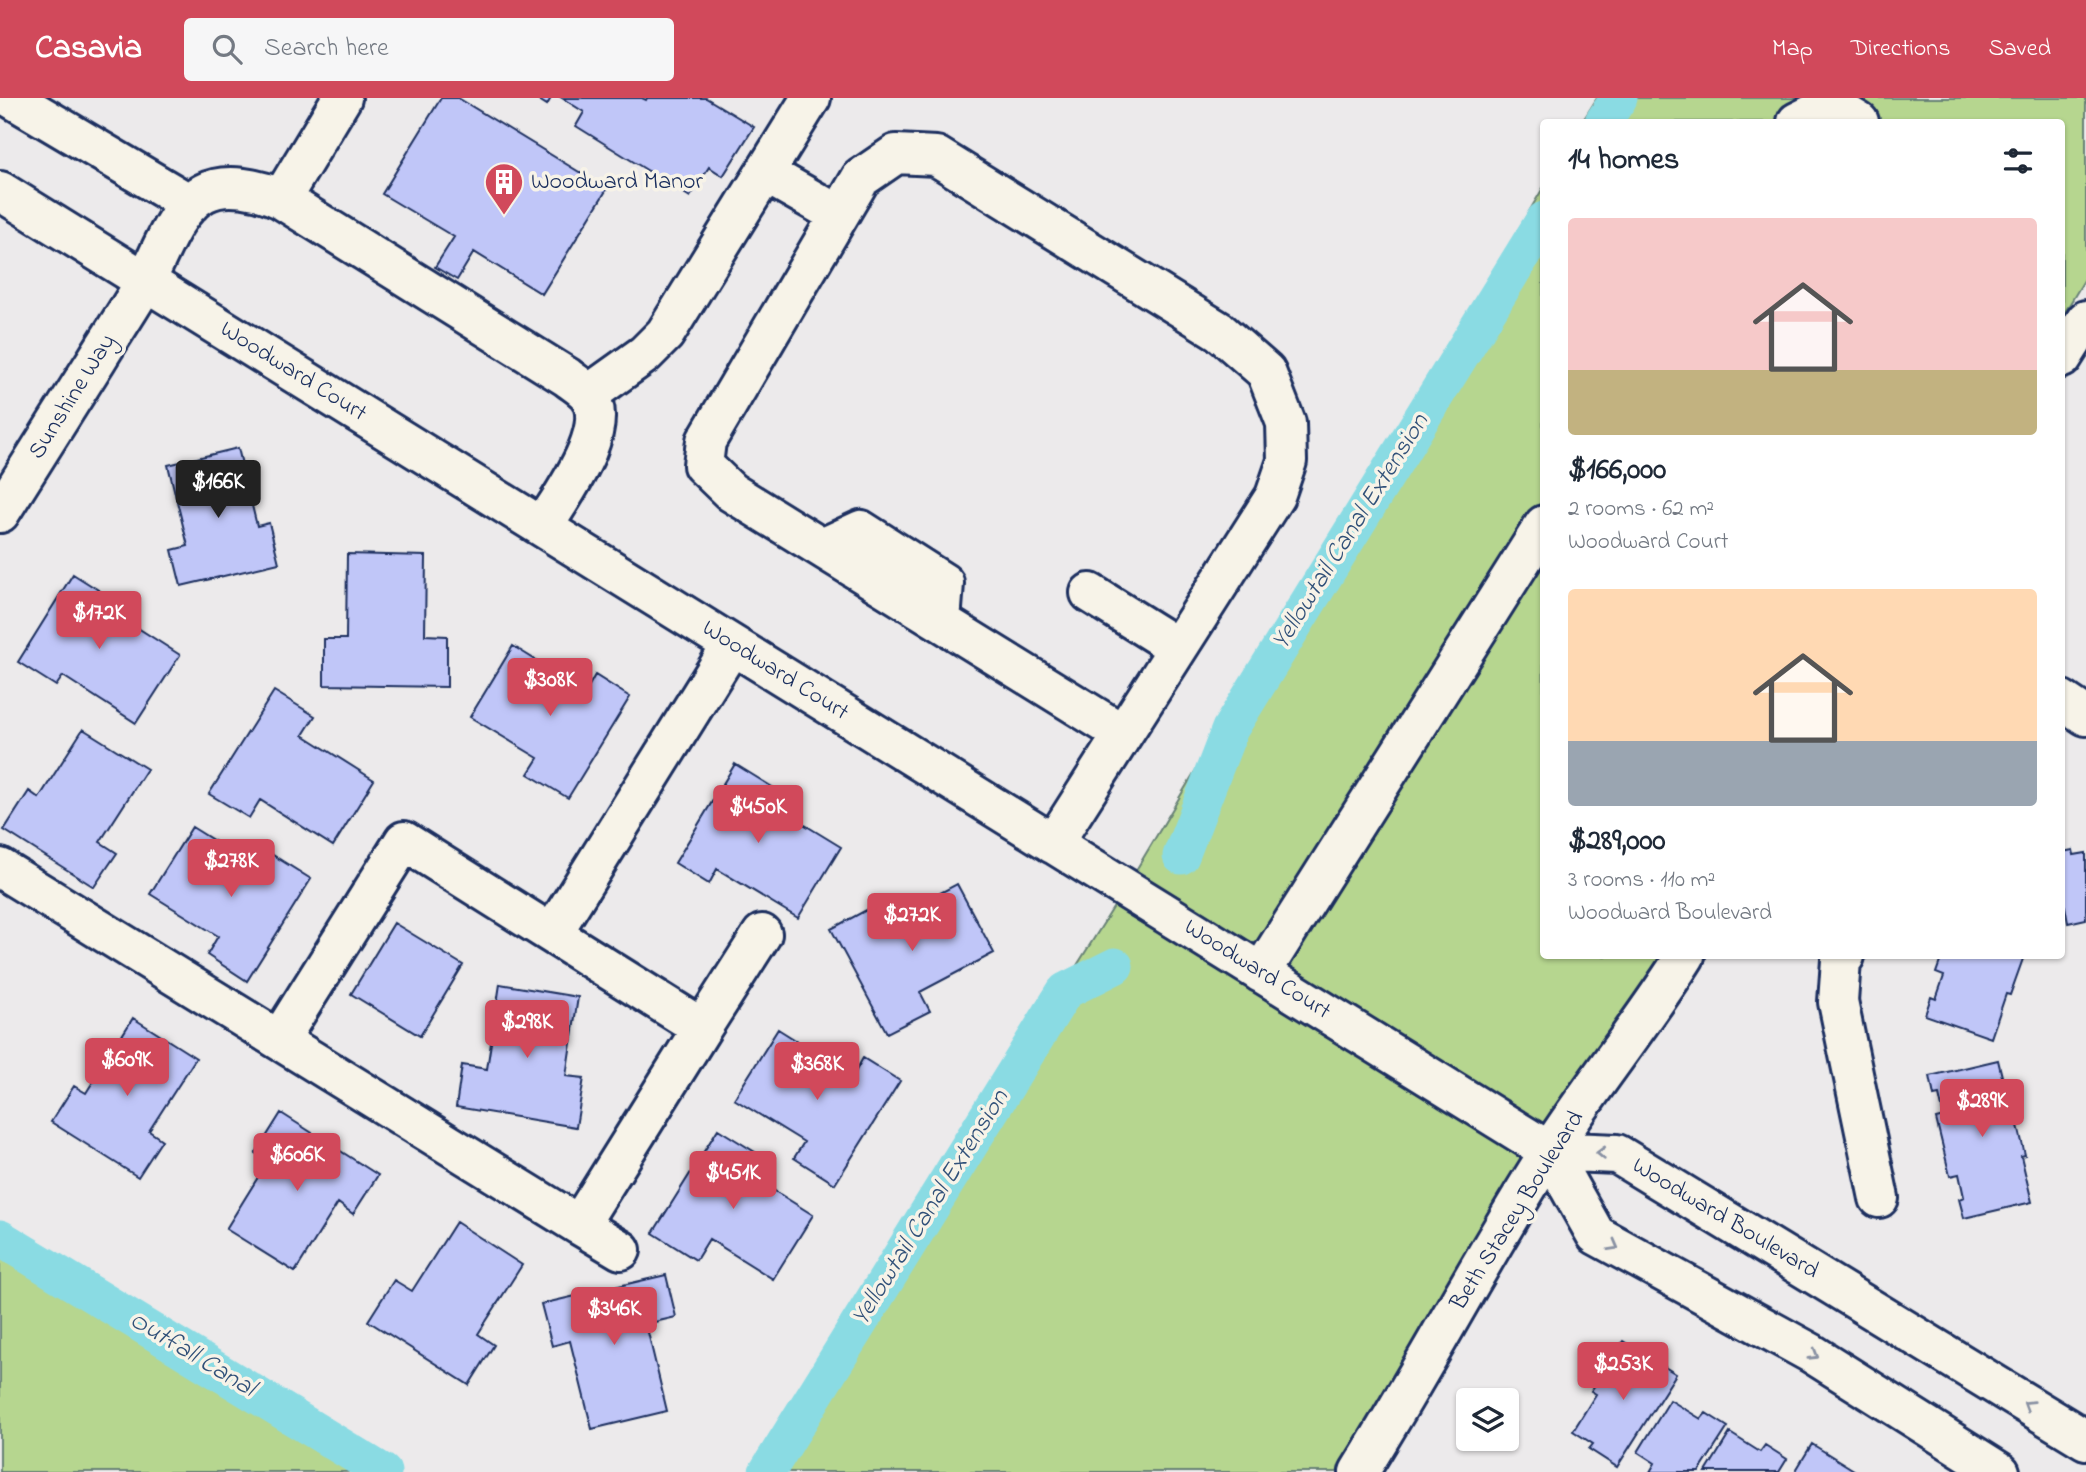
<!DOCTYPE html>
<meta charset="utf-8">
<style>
body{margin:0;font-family:"Indie Flower",sans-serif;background:#f6f6f7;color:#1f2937;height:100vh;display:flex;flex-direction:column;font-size:26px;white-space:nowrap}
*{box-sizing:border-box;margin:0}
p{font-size:23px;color:#747a83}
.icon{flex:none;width:38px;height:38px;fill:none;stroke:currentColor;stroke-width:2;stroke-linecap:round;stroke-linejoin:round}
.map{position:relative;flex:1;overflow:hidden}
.panel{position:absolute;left:1540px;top:21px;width:525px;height:840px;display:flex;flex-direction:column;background:#fff;border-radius:7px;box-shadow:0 2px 5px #0004}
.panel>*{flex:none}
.buttons{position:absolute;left:1456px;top:1290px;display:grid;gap:14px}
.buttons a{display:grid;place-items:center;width:63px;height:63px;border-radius:7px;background:#fff;box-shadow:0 2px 5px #0004;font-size:35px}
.price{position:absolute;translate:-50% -60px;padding:0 16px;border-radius:7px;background:#d1495b;color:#fff;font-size:23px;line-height:46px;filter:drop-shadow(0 2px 4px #0008)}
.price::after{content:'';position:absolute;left:50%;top:42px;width:21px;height:16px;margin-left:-10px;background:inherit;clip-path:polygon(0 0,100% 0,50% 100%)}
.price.current{background:#222;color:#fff}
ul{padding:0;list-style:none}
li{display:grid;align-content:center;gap:14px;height:371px;padding:0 28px}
li span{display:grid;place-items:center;height:217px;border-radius:7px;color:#555}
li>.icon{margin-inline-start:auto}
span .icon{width:126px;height:126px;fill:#fffc;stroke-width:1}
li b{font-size:30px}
h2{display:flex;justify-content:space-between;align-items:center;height:84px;padding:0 28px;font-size:30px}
header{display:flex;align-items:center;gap:42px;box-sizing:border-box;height:98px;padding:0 35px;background:#d1495b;color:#fff}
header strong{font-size:33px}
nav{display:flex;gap:38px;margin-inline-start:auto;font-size:24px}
.search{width:490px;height:63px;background:#f6f6f7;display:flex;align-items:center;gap:18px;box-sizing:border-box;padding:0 24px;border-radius:7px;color:#747a83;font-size:26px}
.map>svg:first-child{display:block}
.green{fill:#b6d68f;stroke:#688276;stroke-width:2}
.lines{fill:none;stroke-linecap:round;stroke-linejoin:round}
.canal{stroke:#8adbe3;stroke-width:37}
.building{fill:#c0c6f8;stroke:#1b2f5e;stroke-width:2}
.minor-casing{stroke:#1b2f5e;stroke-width:44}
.minor{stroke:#f7f3e8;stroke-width:38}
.oneway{stroke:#8991a3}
.labels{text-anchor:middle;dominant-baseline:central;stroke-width:7;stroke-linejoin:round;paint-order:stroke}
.poi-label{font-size:24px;fill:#1b2f5e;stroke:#f7f3e8;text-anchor:start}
.street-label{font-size:24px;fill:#1b2f5e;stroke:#f7f3e8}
.water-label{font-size:26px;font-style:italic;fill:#315179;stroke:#f7f3e8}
</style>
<header>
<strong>Casavia</strong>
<div class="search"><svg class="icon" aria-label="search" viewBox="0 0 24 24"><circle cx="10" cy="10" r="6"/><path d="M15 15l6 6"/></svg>Search here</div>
<nav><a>Map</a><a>Directions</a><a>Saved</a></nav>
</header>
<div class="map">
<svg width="2086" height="1374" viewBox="0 0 2086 1374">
<rect width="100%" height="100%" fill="#eceaeb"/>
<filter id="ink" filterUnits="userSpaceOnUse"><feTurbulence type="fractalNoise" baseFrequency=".0143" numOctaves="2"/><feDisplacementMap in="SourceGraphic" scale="14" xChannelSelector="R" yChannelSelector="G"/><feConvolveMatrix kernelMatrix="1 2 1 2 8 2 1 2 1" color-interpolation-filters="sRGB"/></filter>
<g filter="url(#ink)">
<path class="green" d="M1597 0H2086V179L2062 219V24H1582Z
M1543 90 1544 858H1664L1337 1374H758L1120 799Z
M0 1155 356 1374H0Z"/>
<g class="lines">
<path class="canal" d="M1603 24 1619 0
M1181 758 1230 631 1544 122
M0 1140 383 1374
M767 1374 1065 893 1115 868"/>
</g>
<path class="building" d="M441 0H458L607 91 542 196 474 154 457 182 435 169 454 139 382 96Z
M536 0H551L547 7Z
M562 0H642L646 2 647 0H706L754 29 723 78 709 69 690 99 576 28 584 14Z
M238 350 257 428 269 425 279 465 181 488 172 452 188 448 168 367Z
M347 456 426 458 425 537 447 538V589L324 587V541H346Z
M73 476 119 505 113 514 180 557 136 625 63 578 56 588 18 564Z
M513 548 586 593 595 577 630 599 568 700 528 676 538 660 470 619Z
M274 593 315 618 303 637 374 682 333 748 260 702 249 720 209 696Z
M83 631 147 671 100 744 117 755 94 789 4 732 29 693 39 700Z
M735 666 777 692 769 705 841 749 798 820 717 771 709 786 675 765Z
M192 729 261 772 271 756 311 781 247 883 207 857 218 838 150 796Z
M2073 752 2074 757 2086 755V821L2068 825 2062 792V754Z
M957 786 994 855 920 894 930 913 887 935 831 831 870 810 880 827Z
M394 825 463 867 420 938 351 896Z
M1942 858H2024L2010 897 2006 896 1991 940 1925 917 1931 899 1936 901 1944 878 1936 875Z
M500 886 578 899 566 978 584 980 576 1029 456 1009 462 967 487 971Z
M133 920 196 960 149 1033 162 1042 138 1079 51 1024 74 988 86 995Z
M778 931 853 978 863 960 900 983 835 1086 794 1060 804 1044 734 1001Z
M1998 962 2008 1003 2012 1002 2025 1057 2021 1058 2032 1104 1964 1120 1959 1101 1964 1099 1959 1076 1950 1078 1936 1021 1944 1019 1939 997 1934 998 1930 978Z
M281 1015 378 1077 353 1116 338 1105 295 1174 226 1131 268 1063 256 1055Z
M718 1031 755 1054 743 1073 813 1117 773 1181 709 1141 696 1162 653 1135Z
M456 1124 522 1167 478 1236 494 1247 469 1287 368 1223 394 1182 412 1193Z
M666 1177 676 1219 646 1226 667 1313 592 1331 570 1243 552 1248 541 1206Z
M1623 1243 1676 1276 1617 1369 1589 1351 1593 1346 1573 1333 1596 1296 1591 1293Z
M1670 1302 1701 1321 1706 1315 1728 1329 1699 1374H1650L1655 1365 1638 1354Z
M1730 1335 1760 1354 1765 1347 1787 1361 1779 1374H1706Z
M1812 1346 1857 1374H1795Z"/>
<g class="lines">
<g class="minor-casing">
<path id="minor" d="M11 0 190 106
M1797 24 1831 7 1859 24
M765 75 839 117
M0 93 1549 1053 1596 1137 1811 1255 2000 1374
M281 101 342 0
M2062 260 2086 222
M589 296 645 256 665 236 811 0
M0 415C32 364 65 312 97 261 113 235 130 210 145 184 160 157 174 111 204 95 226 83 260 91 281 101L567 279C573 284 583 290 588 296 614 330 561 399 543 429
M822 450 861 432 944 485 941 523
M1090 495 1178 550
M2062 602 2086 618
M1053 746 1275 398 1287 363 1286 325 1266 274 1219 233 936 58 896 56 861 80 706 343 703 367 731 394 1123 636
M0 770 579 1127 702 930 552 836 732 547
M1845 858 1841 862 1838 904 1879 1100
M1261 875 1544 427
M702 930 762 836
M279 942 404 743 552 836
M1549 1053 1617 1056 2086 1342
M579 1127 621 1152
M1359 1374C1425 1269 1482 1159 1549 1054 1592 987 1643 925 1685 858"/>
</g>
<use href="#minor" class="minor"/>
</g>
<defs><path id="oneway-chevron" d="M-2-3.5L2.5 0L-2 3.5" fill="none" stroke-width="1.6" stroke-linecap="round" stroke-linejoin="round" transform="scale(1.75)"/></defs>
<g class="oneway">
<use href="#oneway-chevron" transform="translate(1601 1055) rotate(-178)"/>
<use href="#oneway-chevron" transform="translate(1614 1148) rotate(29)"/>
<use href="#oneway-chevron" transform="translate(1814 1257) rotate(31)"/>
<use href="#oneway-chevron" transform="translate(2028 1307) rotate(-148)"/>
</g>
</g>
<defs>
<g id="building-pin" transform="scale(2.0125)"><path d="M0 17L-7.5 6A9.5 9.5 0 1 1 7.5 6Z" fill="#d1495b" stroke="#f7f3e8"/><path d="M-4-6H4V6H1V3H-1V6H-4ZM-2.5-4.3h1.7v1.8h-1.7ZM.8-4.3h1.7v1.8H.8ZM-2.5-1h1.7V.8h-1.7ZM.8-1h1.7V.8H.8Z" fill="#fff"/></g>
</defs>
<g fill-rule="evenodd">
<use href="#building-pin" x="504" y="84"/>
</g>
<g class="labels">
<g class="poi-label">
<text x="531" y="84">Woodward Manor</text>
</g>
<g class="street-label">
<text transform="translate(293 274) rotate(32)">Woodward Court</text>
<text transform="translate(73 299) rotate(-58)">Sunshine Way</text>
<text transform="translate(775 573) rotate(32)">Woodward Court</text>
<text transform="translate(1257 872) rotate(32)">Woodward Court</text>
<text transform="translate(1518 1113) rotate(-58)">Beth Stacey Boulevard</text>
<text transform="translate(1725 1121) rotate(31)">Woodward Boulevard</text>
</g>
<g class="water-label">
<text transform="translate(1351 434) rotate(-58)">Yellowtail Canal Extension</text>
<text transform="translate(931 1110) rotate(-58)">Yellowtail Canal Extension</text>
<text transform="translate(192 1257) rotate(31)">Outfall Canal</text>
</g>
</g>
</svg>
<div class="buttons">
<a><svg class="icon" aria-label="layers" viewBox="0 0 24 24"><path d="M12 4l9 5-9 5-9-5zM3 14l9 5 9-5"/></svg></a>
</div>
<b class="price current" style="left:218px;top:422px">$166K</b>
<b class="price" style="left:99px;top:553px">$172K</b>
<b class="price" style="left:550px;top:620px">$308K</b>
<b class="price" style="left:758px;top:747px">$450K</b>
<b class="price" style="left:231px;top:801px">$278K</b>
<b class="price" style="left:912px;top:855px">$272K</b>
<b class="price" style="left:527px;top:962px">$298K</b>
<b class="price" style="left:127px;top:1000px">$609K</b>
<b class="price" style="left:817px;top:1004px">$368K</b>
<b class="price" style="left:1982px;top:1041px">$289K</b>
<b class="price" style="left:297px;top:1095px">$606K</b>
<b class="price" style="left:733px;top:1113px">$451K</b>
<b class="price" style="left:614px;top:1249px">$346K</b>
<b class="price" style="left:1623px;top:1304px">$253K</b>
<section class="panel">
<h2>14 homes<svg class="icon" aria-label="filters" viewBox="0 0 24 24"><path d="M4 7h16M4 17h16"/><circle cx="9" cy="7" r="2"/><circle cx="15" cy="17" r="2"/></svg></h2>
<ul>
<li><span style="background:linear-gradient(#f6c9c9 70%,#c2b280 0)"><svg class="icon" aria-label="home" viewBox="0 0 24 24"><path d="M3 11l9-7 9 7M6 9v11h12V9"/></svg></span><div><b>$166,000</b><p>2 rooms · 62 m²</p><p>Woodward Court</p></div></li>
<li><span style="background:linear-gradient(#ffd9b3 70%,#9aa5b1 0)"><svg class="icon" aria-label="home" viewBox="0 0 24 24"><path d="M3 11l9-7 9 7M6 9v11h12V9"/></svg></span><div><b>$289,000</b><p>3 rooms · 110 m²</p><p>Woodward Boulevard</p></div></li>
</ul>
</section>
</div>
